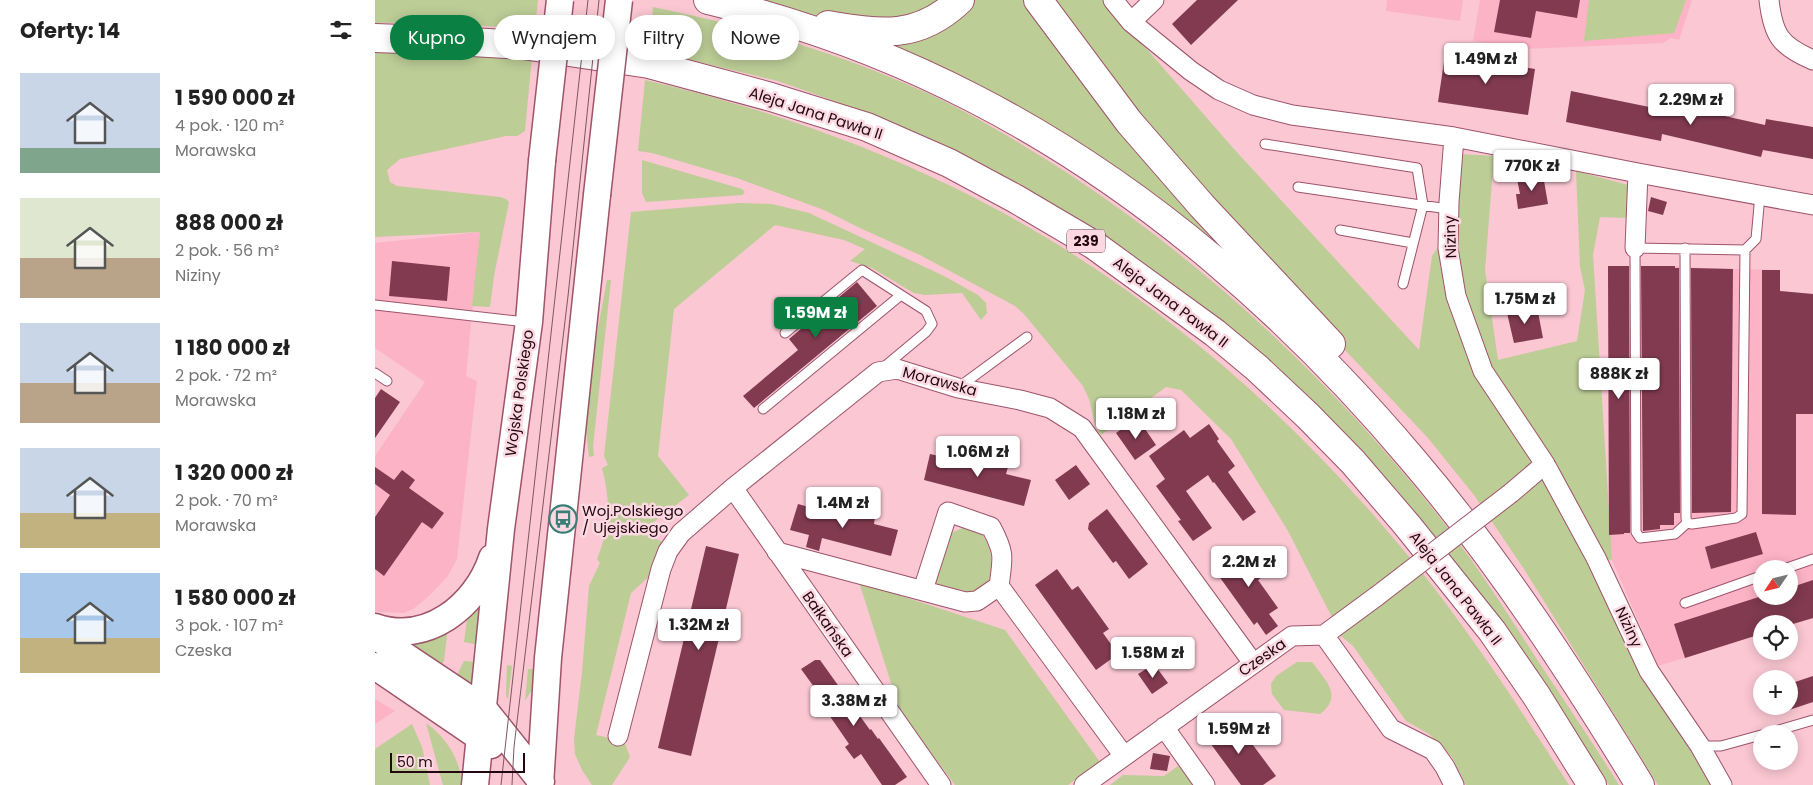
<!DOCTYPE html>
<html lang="pl">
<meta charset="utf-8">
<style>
body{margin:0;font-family:Poppins,sans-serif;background:#f2f2f2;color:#222;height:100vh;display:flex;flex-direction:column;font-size:19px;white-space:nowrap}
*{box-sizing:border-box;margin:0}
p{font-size:16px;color:#767676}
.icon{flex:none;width:28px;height:28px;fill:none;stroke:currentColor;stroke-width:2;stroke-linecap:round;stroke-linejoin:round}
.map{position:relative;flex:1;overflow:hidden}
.details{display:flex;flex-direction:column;background:#fff;width:375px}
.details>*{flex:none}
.guide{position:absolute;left:15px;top:15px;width:475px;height:45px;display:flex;gap:10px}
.needle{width:32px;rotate:235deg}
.fabs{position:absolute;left:1378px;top:560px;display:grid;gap:10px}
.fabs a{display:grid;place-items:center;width:45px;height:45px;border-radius:50%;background:#fff;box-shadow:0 2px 12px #0003;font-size:25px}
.scale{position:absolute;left:15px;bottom:12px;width:135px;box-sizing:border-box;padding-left:5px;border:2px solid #230710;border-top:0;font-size:14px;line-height:18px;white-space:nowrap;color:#230710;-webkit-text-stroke:4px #fcd9e2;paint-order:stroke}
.price{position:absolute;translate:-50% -42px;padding:0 11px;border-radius:5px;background:#fff;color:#222;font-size:16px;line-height:32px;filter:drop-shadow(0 1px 2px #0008)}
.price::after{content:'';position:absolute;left:50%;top:30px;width:15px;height:11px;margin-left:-8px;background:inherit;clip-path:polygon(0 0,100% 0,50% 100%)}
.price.on{background:#0b8043;color:#fff}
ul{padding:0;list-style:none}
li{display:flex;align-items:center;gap:15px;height:125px;padding:0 20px}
li span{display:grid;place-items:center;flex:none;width:140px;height:100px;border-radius:0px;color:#555}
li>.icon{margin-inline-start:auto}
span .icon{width:60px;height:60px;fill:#fffc;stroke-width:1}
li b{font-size:21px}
h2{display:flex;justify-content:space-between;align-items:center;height:60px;padding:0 20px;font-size:21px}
.chip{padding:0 18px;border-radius:22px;background:#fff;box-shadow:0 2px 12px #0003;font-size:18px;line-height:45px}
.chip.on{background:#0b8043;color:#fff}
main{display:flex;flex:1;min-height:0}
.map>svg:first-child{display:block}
.built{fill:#fcb3c5;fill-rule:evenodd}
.green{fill:#bccd96}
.building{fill:#813a50}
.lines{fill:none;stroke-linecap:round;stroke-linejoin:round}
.lane-casing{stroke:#9e5469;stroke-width:11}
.street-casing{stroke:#9e5469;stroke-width:21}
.secondary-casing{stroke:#9e5469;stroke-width:29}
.primary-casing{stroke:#9e5469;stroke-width:30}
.lane{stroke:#fff;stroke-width:9}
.street{stroke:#fff;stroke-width:19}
.secondary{stroke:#fff;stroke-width:26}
.primary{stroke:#fff;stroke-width:28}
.tram{stroke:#7c5761;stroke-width:1}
.street-bridge-casing{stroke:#9e5469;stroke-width:21;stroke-linecap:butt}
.secondary-bridge-casing{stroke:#9e5469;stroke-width:29;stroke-linecap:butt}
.street-bridge{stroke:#fff;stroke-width:19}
.secondary-bridge{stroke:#fff;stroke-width:26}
.labels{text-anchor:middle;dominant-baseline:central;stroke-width:5;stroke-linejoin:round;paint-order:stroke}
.shield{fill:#fcd9e2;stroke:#64464f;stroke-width:1}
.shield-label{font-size:14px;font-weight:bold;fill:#230710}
.street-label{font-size:15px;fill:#230710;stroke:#fcd9e2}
.poi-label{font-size:15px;fill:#230710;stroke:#fcd9e2;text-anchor:start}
</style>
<main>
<section class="details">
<h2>Oferty: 14<svg class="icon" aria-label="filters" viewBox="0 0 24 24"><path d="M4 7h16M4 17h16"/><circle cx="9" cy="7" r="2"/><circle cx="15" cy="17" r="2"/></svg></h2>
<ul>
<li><span style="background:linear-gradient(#c9d6e8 75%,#7fa58c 0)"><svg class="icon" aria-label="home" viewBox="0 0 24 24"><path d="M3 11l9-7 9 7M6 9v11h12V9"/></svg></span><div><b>1 590 000 zł</b><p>4 pok. · 120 m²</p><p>Morawska</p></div></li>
<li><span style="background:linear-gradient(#dfe7d0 60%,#b9a48a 0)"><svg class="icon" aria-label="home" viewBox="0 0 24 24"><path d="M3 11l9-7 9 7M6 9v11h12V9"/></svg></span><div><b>888 000 zł</b><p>2 pok. · 56 m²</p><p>Niziny</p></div></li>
<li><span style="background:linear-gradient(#c9d6e8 60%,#b9a48a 0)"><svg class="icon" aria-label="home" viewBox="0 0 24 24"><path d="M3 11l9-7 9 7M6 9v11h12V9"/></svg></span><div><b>1 180 000 zł</b><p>2 pok. · 72 m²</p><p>Morawska</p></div></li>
<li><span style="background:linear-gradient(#c9d6e8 65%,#c2b280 0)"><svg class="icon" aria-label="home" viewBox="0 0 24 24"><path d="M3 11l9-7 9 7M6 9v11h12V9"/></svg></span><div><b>1 320 000 zł</b><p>2 pok. · 70 m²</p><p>Morawska</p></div></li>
<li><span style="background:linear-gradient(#a9c7e8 65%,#c2b280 0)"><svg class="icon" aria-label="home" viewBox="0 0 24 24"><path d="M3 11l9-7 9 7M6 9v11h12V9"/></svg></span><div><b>1 580 000 zł</b><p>3 pok. · 107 m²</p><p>Czeska</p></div></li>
</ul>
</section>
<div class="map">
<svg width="1438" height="785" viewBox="0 0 1438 785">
<rect width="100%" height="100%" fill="#fac7d3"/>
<path class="built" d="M1012 0H1088L1085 21 1011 11Z
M1105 0H1317L1304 40 1296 38 1288 43 1149 49 1098 41Z
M105 232 91 376 102 381 82 559 73 576 54 596 38 609 29 613 4 612 0 611V456L50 382 0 348V243Z
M1233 266H1300L1325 268 1405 270V291L1438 294V618L1414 625V624H1386V634L1283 666 1237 560 1234 535ZM1386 569H1414V596H1386Z
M0 699 20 711 0 724Z"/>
<path class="green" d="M0 0H163L160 28H136L59 22 0 23Z
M379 0H572L556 15 470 23Z
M594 0H654L854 251V265L508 45Z
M672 0H729L858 148 1044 350 1057 256 1076 228 1085 154 1119 156 1110 270 1123 360 1202 341 1210 290 1205 267 1201 171 1253 185 1252 218 1225 217 1218 255 1237 560 1222 558 1339 785H1283L1149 569 1099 495 1053 438 854 227Z
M1214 0H1311L1299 33 1209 41Z
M278 7C366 25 454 50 536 86 584 106 628 133 672 160 823 255 959 382 1069 523 1103 567 1133 614 1163 661 1190 702 1218 743 1244 785H1234L1190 717 1084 567 1023 491 960 425 814 297 712 225 646 186 580 151 487 111 403 81 274 50Z
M49 52 157 56 150 131 142 136H131L25 159 12 170 15 182 22 186 125 197 131 199 134 202 119 276 115 307 97 306 105 232 0 237V53Z
M270 80C378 105 482 140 582 189 751 272 899 396 1020 540 1085 616 1140 701 1194 785H1091L1077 757 1054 734 1031 721 978 646 967 637 913 531 856 439 806 390 791 387 726 435 720 425 714 399 708 386 649 314 640 306 545 255 487 229 449 210 362 178 277 153 263 151Z
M267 160 367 189 370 192 367 195 271 202 267 193Z
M364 203 397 204 434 213 569 276 603 295 611 303 612 313 606 320 587 293 550 295 539 293 497 268 475 261 490 249 469 240 400 225 299 309 283 456 314 495 267 531 287 542 279 572 256 593 221 735 249 741 255 757 237 785H217L207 770 200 754 199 739 207 672 214 586 225 563 222 559C235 527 236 502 227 468L233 465 229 456 230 447 256 212Z
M232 280H236L218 446 219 456 214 457 210 420 211 392Z
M592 526 604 529C612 543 617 549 616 565 616 588 608 590 588 597L590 591 584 589 582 596 571 593 573 587 561 584V582L572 535Z
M484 582 630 630 725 762 693 785H580L525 711Z
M107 592 103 645 89 642 93 611Z
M73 627 69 661 65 668 26 639Z
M89 661 101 662 99 686 81 677Z
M922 662H937C950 680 969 696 945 714L909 710 897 694 896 684 901 676Z
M132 665 137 666 133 699 131 696Z
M153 669H162L161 683 150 701Z
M51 723C73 739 84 759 88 785H68Z
M37 724 47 747 55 785H0V749Z
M806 764 821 785H735L748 775 789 776Z"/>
<path class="building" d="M822 0H863L816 45 797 24Z
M1125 0H1205L1202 18 1161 11 1156 38 1119 32Z
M1070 55 1160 69 1153 115 1063 102Z
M1196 91 1289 110 1291 103 1390 125 1391 119 1438 127V159L1388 150 1386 157 1287 134 1286 141 1191 122Z
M1168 175 1173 204 1143 209 1141 194H1145L1142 179Z
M1276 197 1292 202 1288 215 1273 211Z
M17 261 75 267 72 301 14 296Z
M1233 266H1254L1255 533H1249V534L1234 535Z
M1266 266H1300V268H1304L1305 513H1299V525H1285V529L1268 531Z
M1316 268 1358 269 1356 512 1317 513Z
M1387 270H1405V291L1438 294V414H1421V515L1387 514Z
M482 282 502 306 379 408 368 396 423 350 414 339Z
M1162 307 1168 338 1139 343 1132 313Z
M6 389 25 402 0 438V398Z
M755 423 758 428 766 423 781 445 760 460 741 433Z
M834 424 844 439 842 441 860 466 853 472 881 512 868 521 839 482 838 483 833 475 811 491 837 528 818 541 803 521 806 520 781 486 790 479 774 456 809 430 815 438Z
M582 453 633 467 631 474 656 480 649 506 549 480 555 454 581 460Z
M701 465 715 484 694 500 680 480Z
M0 467 19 480 27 470 40 480 34 488 69 513 57 529 47 522 9 576 0 569V517L15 495 0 484Z
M443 503 500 517 499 524 523 530 516 556 447 538 444 551 431 547 434 535 415 530 423 504 441 509Z
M732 509 773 564 754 579 741 561 738 563 713 529 714 523Z
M1381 532 1388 554 1336 569 1330 547Z
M331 546 364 554 316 756 283 748Z
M853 552 865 569 888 552 900 568 883 580 903 608 894 614 903 626 891 635 882 622 879 625 836 565Z
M682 569 697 590 703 586 734 629 728 633 743 654 721 670 660 585Z
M1438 580V618L1418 624H1386V634L1310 658 1299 624 1387 596H1414V588Z
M440 660H445L495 730 496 729 503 739 504 738 532 777 520 785H507L486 754 479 759 470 747 474 744 452 712 455 709 426 669Z
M779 664 793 683 777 694 763 674Z
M1438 676V702L1414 710V684Z
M848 717 863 737 869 733 901 776 888 785H866L827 732Z
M778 753 795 756 792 771 775 769Z"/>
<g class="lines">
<g class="lane-casing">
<path id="lane" d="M890 144 1042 168 1048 205 1028 284
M923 187 1073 209
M965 230 1038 243
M1310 248 1311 518 1312 523 1317 524 1361 518 1367 514 1370 250 1260 248 1261 532 1265 538 1300 534 1312 523
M1370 250 1381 239 1385 195
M0 305 151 322
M410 333 487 270 551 311 557 324 551 332 509 367
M0 373 12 381
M584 387 652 337
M388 409 526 295
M1409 569 1438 559
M1310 603 1386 576
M1390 734 1438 720
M1326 746H1346L1386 735"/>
</g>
<g class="street-casing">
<path id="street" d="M738 0 756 22 816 71 844 90 878 105 917 115 1079 137 1263 173 1438 205
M1394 0C1398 35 1405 46 1438 60
M756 22 779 0
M1079 137 1074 202 1073 248 1081 296 1108 371 1170 464 1221 558 1274 671 1325 746 1347 785
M1260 248 1263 173
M358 488 566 785
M1136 493 1170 464
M402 552 590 602 602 601 624 586C628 557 630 553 616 527L573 512 548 590
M624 586 749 756
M949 635 1016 729 1058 750 1070 767 1079 785
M789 727 830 785
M243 736 286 569 293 551 306 533 358 488 503 372 522 369 583 388 645 400 675 408 707 428 878 663
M709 785 917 636 949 635 1002 596"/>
</g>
<g class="secondary-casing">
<path id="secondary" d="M0 627C52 645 101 606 117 558
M0 636 108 708 166 781
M0 666 116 745
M100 785 126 529 154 322 167 161
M165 785 173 658 222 195"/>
</g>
<g class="primary-casing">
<path id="primary" d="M333 0C424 22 515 55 598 98 768 185 916 315 1038 460 1124 561 1196 672 1265 785
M663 0 754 122 827 206 956 344
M453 25C506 34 543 40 585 0
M0 38 79 41 148 45 274 64 396 97 492 127 574 163 641 199 719 245 840 333 882 368 933 416 978 462 1032 525 1117 631 1161 695 1217 785"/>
</g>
<use href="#lane" class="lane"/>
<use href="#street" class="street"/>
<use href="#secondary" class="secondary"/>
<use href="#primary" class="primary"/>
<path class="tram" d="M126 785 213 0
M137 785 139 747 193 296 224 0"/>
<g class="street-bridge-casing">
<path id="street-bridge" d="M1002 596 1136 493"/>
</g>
<g class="secondary-bridge-casing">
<path id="secondary-bridge" d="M167 161 185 0
M222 195 244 0"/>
</g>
<use href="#street-bridge" class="street-bridge"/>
<use href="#secondary-bridge" class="secondary-bridge"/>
</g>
<defs>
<g id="bus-ring" transform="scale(1.4375)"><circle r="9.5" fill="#fcd9e2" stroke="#3a7f75" stroke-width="1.5"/><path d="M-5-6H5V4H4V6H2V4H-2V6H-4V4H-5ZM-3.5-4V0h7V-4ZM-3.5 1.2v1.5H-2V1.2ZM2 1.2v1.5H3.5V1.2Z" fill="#3a7f75"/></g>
</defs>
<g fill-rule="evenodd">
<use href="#bus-ring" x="188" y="519"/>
</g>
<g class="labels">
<rect class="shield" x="692" y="229.5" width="38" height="23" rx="4"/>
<g class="shield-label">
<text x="711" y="241">239</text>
</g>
<g class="street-label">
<text transform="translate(441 113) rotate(18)">Aleja Jana Pawła II</text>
<text transform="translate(1075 237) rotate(-92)">Niziny</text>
<text transform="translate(796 302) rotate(37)">Aleja Jana Pawła II</text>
<text transform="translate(565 381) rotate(15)">Morawska</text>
<text transform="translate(144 393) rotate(-82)">Wojska Polskiego</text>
<text transform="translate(1081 588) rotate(52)">Aleja Jana Pawła II</text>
<text transform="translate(453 624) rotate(55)">Bałkańska</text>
<text transform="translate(1254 627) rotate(65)">Niziny</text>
<text transform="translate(887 657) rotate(-35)">Czeska</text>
</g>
<g class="poi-label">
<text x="207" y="510">Woj.Polskiego<tspan x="207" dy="17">/ Ujejskiego</tspan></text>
</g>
</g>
</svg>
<div class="fabs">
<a><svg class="needle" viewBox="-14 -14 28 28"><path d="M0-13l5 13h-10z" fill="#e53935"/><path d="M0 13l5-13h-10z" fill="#767676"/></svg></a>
<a><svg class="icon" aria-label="locate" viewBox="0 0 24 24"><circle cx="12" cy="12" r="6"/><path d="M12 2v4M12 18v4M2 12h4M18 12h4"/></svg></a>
<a>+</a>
<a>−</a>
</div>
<div class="scale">50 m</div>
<b class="price" style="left:1111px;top:85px">1.49M zł</b>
<b class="price" style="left:1316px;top:126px">2.29M zł</b>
<b class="price" style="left:1157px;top:192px">770K zł</b>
<b class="price" style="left:1150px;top:325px">1.75M zł</b>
<b class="price on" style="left:441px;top:339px">1.59M zł</b>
<b class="price" style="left:1244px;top:400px">888K zł</b>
<b class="price" style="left:761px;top:440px">1.18M zł</b>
<b class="price" style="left:603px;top:478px">1.06M zł</b>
<b class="price" style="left:468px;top:529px">1.4M zł</b>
<b class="price" style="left:874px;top:588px">2.2M zł</b>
<b class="price" style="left:324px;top:651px">1.32M zł</b>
<b class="price" style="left:778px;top:679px">1.58M zł</b>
<b class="price" style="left:479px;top:727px">3.38M zł</b>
<b class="price" style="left:864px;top:755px">1.59M zł</b>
<div class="guide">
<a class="chip on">Kupno</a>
<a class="chip">Wynajem</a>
<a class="chip">Filtry</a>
<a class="chip">Nowe</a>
</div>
</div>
</main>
